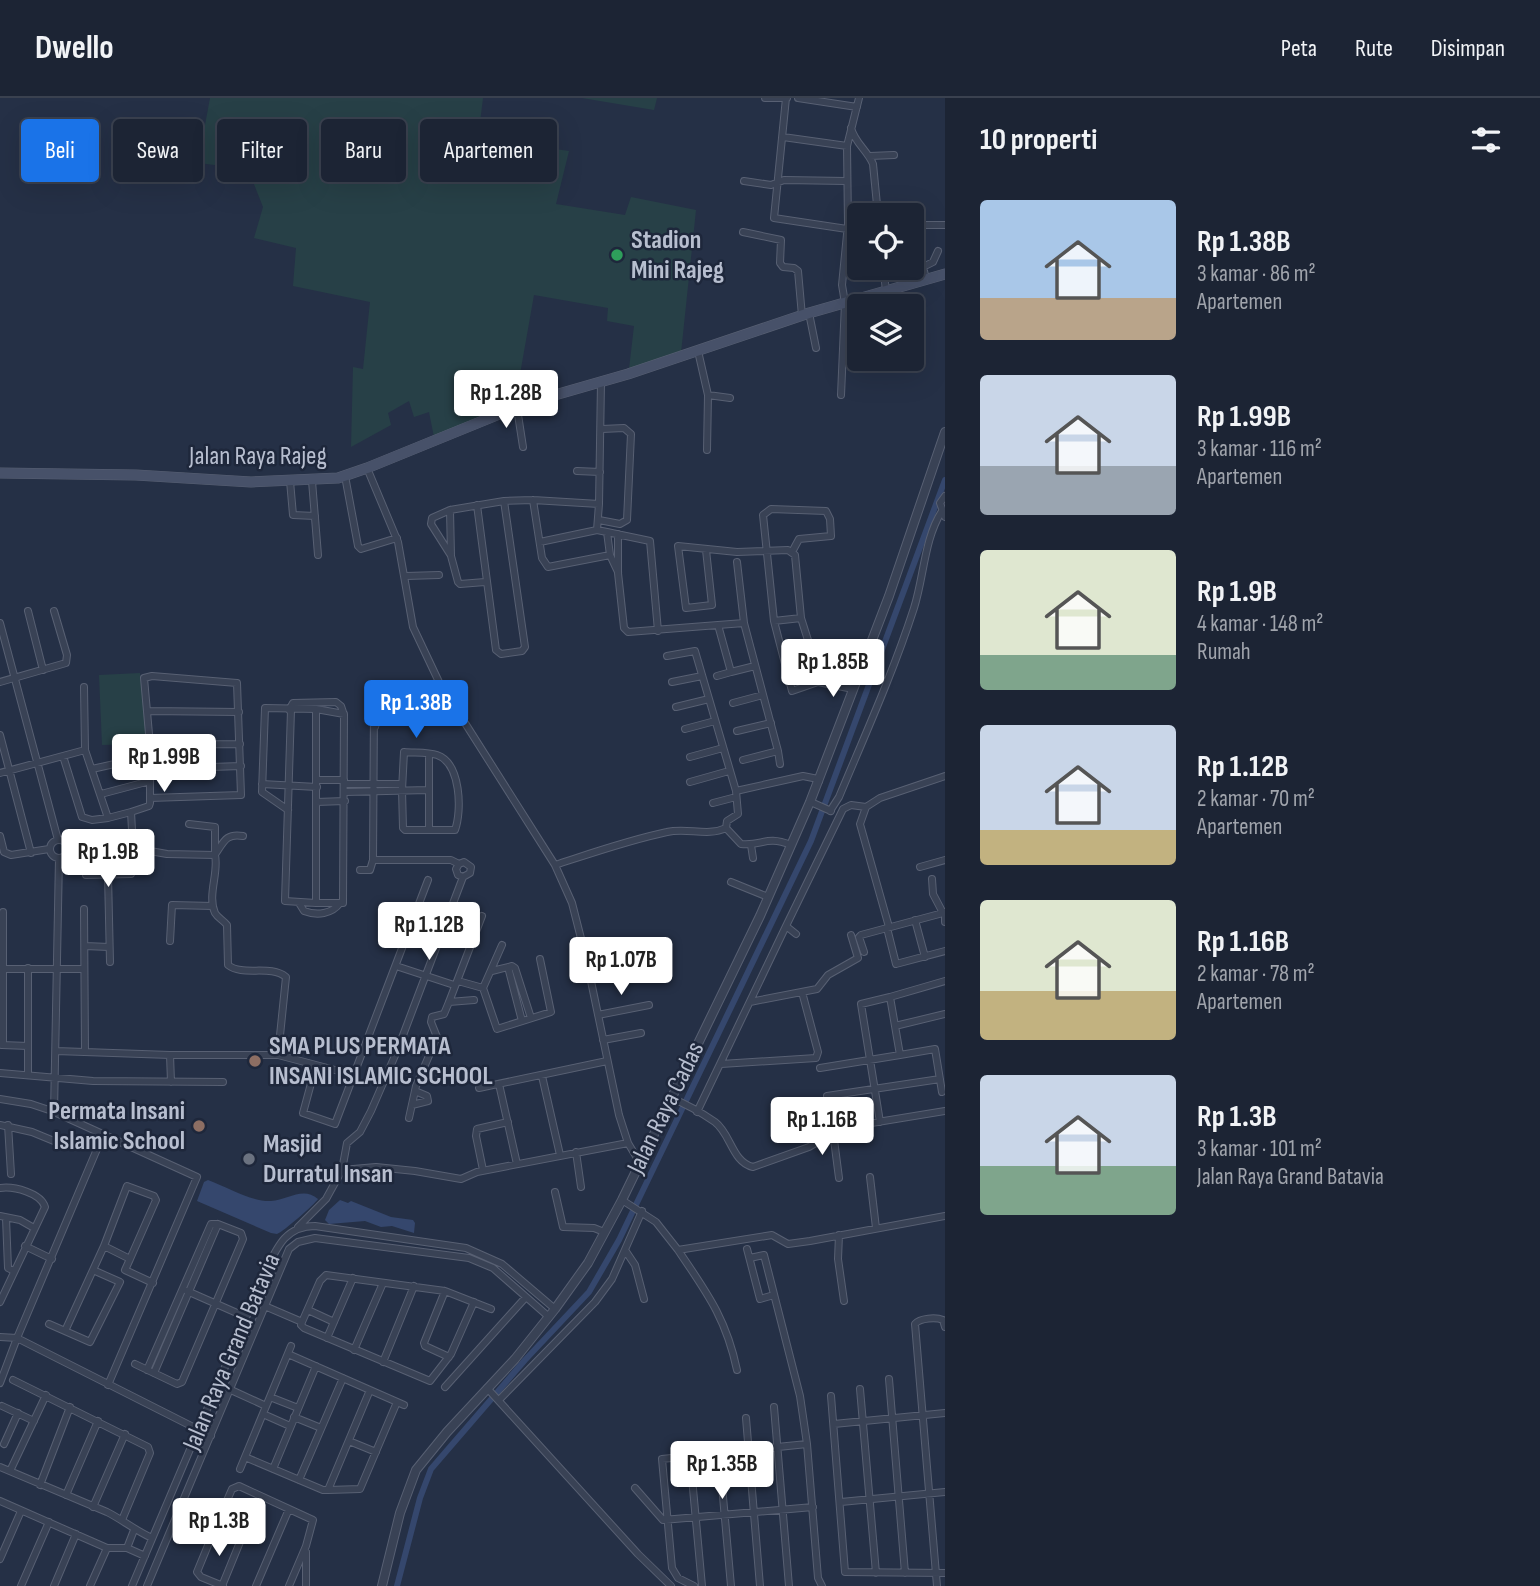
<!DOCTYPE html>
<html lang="id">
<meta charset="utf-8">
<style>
body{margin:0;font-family:"Sofia Sans Condensed",sans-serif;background:#293040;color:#f1f3f6;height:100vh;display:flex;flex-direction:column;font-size:26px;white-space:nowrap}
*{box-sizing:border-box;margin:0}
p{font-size:23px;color:#a0a4ac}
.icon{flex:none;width:38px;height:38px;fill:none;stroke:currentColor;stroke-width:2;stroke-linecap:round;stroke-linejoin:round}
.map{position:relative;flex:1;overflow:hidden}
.drawer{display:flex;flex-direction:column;background:#1c2434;width:595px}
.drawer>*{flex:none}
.guide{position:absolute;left:21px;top:21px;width:665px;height:63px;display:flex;gap:14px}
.fabs{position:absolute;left:847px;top:105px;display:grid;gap:14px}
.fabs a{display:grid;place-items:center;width:77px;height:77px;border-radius:7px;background:#1c2434;box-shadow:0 7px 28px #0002,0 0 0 2px #3a414f;font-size:35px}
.price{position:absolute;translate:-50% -60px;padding:0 16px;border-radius:7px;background:#fff;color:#222;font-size:23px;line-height:46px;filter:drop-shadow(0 2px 4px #0008)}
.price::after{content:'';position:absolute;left:50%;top:42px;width:21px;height:16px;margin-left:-10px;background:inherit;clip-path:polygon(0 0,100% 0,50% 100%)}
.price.current{background:#1a73e8;color:#fff}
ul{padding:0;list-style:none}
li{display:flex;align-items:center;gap:21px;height:175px;padding:0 35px}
li span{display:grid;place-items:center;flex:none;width:196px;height:140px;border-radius:7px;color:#555}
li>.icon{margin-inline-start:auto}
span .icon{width:84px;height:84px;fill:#fffc;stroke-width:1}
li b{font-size:30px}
h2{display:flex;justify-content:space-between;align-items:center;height:84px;padding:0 35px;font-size:30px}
.tag{padding:0 24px;border-radius:7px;background:#1c2434;box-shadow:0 7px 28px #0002,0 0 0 2px #3a414f;font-size:24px;line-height:63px}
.tag.current{background:#1a73e8;color:#fff}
header{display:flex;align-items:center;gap:42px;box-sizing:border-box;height:98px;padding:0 35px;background:#1c2434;border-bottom:2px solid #3a414f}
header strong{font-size:33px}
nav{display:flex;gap:38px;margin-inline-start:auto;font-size:24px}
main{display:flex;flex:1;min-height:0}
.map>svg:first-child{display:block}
.grass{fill:#274047}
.water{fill:#35476d}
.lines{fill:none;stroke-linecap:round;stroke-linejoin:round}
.canal{stroke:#35476d;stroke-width:6}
.minor-casing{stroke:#586073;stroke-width:8}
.tertiary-casing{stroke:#586073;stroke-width:10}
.secondary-casing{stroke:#586073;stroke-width:11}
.minor{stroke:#394255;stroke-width:6}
.tertiary{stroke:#394255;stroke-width:8}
.secondary{stroke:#475169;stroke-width:10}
.leisure-dot{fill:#2e9e5b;stroke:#1e273b;stroke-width:2.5}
.education-dot{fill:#8d6e63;stroke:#1e273b;stroke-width:2.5}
.worship-dot{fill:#6b7280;stroke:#1e273b;stroke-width:2.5}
.labels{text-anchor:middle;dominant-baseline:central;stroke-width:5;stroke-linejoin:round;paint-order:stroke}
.poi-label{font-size:26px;font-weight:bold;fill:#b7becf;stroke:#1e273b;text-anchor:start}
.street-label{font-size:26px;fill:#b7becf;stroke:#1e273b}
</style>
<header>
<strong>Dwello</strong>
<nav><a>Peta</a><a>Rute</a><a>Disimpan</a></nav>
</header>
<main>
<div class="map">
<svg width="945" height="1488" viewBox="0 0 945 1488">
<rect width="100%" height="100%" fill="#253046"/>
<path class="grass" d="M210 0H483L478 40 569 53 556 106 625 117 631 99 696 112 681 255 629 271 634 228 607 223 608 210 534 197 514 310 434 339 429 314 414 319 409 303 388 315 391 327 351 349 353 269 363 271 370 204 293 188 296 150 254 140 263 109 248 71 198 65Z
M582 0H657L654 12Z
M140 575 148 646 102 647 99 577Z"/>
<path class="water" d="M208 1082C227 1089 251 1104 271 1103 288 1102 303 1088 318 1101 315 1106 283 1134 277 1136 275 1136 273 1135 271 1135L197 1103 204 1084Z
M340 1102 348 1105 351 1103 391 1119 413 1122 415 1125 414 1135 392 1128 381 1129 365 1123 329 1126 325 1122 329 1112Z"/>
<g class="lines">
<path class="canal" d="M397 1488 420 1400 431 1371 525 1262 589 1194 619 1142 811 743 945 382"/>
<g class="minor-casing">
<path id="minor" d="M765 0H787
M786 0 774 120 847 131
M798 0 857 9
M851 30C855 45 867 52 873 66L878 117
M783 39 847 48
M870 58 894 57
M744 83 771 87 784 82 846 83
M912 127H945
M743 134 781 142 780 165 783 169 794 170 798 173 802 218
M883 170 886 192
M926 181 923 169 933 164 938 153
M809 215 816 250
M698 253 708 297 707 352
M708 297 730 300
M841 297 845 205 842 187 848 126 847 48 859 0
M517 310 523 349
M367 370 398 444 413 529 439 584 555 767 572 805 587 864 619 1017 628 1045 640 1065
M577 373 600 374
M345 378 358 448 361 451 397 440
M290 383 293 417 315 418
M312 383 318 457
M945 398 940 405 945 419
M533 402 542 460 548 469 610 457
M599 406 597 432 607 434 610 457 618 474
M477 407 496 552 501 556 522 553 525 549 504 403
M450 412 432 420 431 426 450 456
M599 422 620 426 627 422 631 336 624 330 602 331
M607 434 650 443 658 533
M618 436V475L624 530 628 534 718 527 731 574 755 568
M540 444 597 432
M706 452 712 507 686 510 678 448 737 454 788 452 795 457 801 520 774 523
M792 454 799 441 831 438 830 421 826 413 771 411 763 417 774 523 792 593 818 584V574L801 520
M737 464 744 525 778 653 743 662
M406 478 439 477
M485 484 460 486 458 484 451 458 450 412 504 403 533 402 599 406 601 284
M28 513 43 572
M0 525 58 742
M718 527 744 525
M667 558 695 553 736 693 803 678 818 681 819 683
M717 578 731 574
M0 584 66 565 67 557 54 513
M672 584 702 578
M818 584 853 591
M84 589 85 652
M733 605 763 597
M676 609 709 601
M316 611 344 616 343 805H316Z
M289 612 293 605 336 604 341 608 343 614
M291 612 285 803 316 805
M148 613 239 614
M685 631 715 623
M737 633 771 625
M0 637 31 755
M150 647 240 646
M778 653 780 666
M404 654C414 655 428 654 437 657 461 665 462 713 455 732H405L403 730 402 692Z
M429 657V731
M63 658 82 719 92 722 108 720
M690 659 723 650
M92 671 150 658
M151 671 241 668
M0 675 85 652 108 720 131 714 133 750 131 776 86 777
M317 682H344
M690 684 729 673
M262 686 317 689
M345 686H402
M345 694 428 692
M101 696 150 683
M316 704 345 703
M713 705 736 699
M813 705 831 713
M866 709 860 726 889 829
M288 712 262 694 265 610 316 611
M830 713 839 699C865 637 893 575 914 510 924 479 924 441 942 413
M131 714 149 708 150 705V647L144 580 152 578 237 585 241 697 150 700
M189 726 215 729V757
M726 730 727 723 738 716 736 693
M0 738 4 754 11 757 49 751
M50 751a9 9 0 1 1 18 0a9 9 0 1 1-18 0Z
M751 747 753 760
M68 750H133L167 756 215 757C219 775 207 797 215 815 218 820 223 822 227 827L228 867C243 879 270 866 286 879L278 957 354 977
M216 755C224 743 227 735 243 738
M373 762H451L459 766
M555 767C592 755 629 742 667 734 687 729 707 739 726 730L741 746C764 748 765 737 791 747
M920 769 945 762
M360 772H370L373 762 374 609 375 606 382 607 375 629
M108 777 110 864
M731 784 768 799
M299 805 304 813C317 818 332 816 340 805
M84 811 85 954
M945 814V824
M915 822 925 859
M887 830 896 866 945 853
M796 836 786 828 843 711 851 707 866 709 880 700 945 678
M170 843 172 807 213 808
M502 847 483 890 497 931 551 914 540 861
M85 848 109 849
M864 854 859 839 861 837 943 815 933 796 932 781
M396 868 454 887
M508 869 522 923
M0 871H84
M492 873 512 868 515 870 531 920
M458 883 483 890
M890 899 945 883
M449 904 474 902
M750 904 817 891 828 877 858 860 851 837
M598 917 649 907
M603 942 641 935
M2 947 28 948
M3 947V814
M56 953 170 957H278
M170 957 171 984
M900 957 935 951 942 994
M721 966 816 960 818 954 802 894
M316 967 303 1015 335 1026 428 782
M820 970 900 957 895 928
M0 975 93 983 223 984
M28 976V870
M542 978 560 1057
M499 986 517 1066
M479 990 607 963
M827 998 940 981
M671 1000C686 1006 702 1015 715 1024 731 1036 732 1064 753 1069L809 1049 841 1030 945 1013
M0 1001 31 1006 52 1013 197 1079 108 1287
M412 1007 428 1003 427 998 415 993
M54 1014 59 760
M697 1014 786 828
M409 1020 416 988 437 939 431 924 432 919 444 916 449 904 482 818
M880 1024 861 906 890 899 895 928 945 916
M0 1027 32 1034 66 1048
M8 1027 11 1076
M833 1034 839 1080
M576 1054 581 1089
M342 1072 376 1069 415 1073 461 1081 477 1074 628 1045
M483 1072 476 1038 477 1031 508 1024
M870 1079 876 1130
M0 1090C14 1088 41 1095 45 1109L0 1204
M555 1094 563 1129 594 1130 604 1134
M622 1102 656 1124 678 1152 772 1137 788 1146 810 1143 945 1118
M0 1118 20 1122 34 1130
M6 1120 8 1170 14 1173
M298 1129 326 1101 342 1072 347 1045 360 1034 371 1013 397 953 463 779 470 775 471 769 464 764 459 766 456 771 458 777 463 779
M839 1137 838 1161 844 1203
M25 1148 52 1161
M104 1148 127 1088 154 1098 156 1102 130 1161
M747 1151 760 1201 774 1197
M625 1152 635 1167 644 1201
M678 1152C707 1195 726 1220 737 1272
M750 1160 764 1157 800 1298 807 1346 818 1480 822 1488
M187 1193 246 1219
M445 1193 424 1245 425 1248 449 1259
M253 1203 302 1224 301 1227 304 1230 430 1283 451 1256 474 1204
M308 1212 334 1224
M302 1224 320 1183 326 1177 445 1193 491 1211
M49 1226 90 1244 120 1184 93 1172
M65 1233 104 1148 130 1161 125 1172 153 1185
M0 1239 17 1240 103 1037
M327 1240 353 1180
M354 1252 383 1185
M288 1256 404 1307
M383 1264 414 1188
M135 1266 177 1286 182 1284 243 1141 241 1135 218 1126H211L147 1272
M154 1275 218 1126
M889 1281 905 1475
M13 1282 148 1349 150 1355 122 1422
M0 1285 17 1240 211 1338
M445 1289 526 1199
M487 1290 638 1456 671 1488
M860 1291 876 1475
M231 1292 266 1308
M831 1298 845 1474 945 1475
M270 1299 298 1310
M499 1302 595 1204 612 1181 642 1113
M2 1308 34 1323
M774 1309 789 1488
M263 1316 290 1328
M294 1319 321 1330
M746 1320 760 1488
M834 1326 945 1315
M349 1343 376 1354
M4 1346 18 1315
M719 1354 731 1488
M690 1358 662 1361 672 1470 678 1480 694 1488
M245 1359 323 1392H328L370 1292
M0 1369 107 1414C123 1422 136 1433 152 1440
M240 1371 291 1248
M273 1371 316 1268
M10 1373 46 1297
M299 1382 343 1280
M40 1387 70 1309
M635 1390 663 1422 813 1409
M328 1392 360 1391 397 1304
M66 1397 98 1323
M0 1403 107 1450H127L134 1432
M841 1404 945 1394
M182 1408 218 1423 232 1391 239 1388 313 1422 306 1448 289 1488
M93 1409 125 1336
M221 1413 246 1425 247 1428 240 1444
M218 1423 197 1474 201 1479 223 1488
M214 1432 240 1444 222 1488
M127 1450 145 1458
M0 1461 21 1413
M21 1488 49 1424
M54 1488 76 1436
M90 1488 107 1450
M132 1488 267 1170C278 1147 287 1128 315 1128L466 1150 502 1166 555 1211
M147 1488 289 1151 298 1144 315 1140 469 1160 493 1170 549 1219
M256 1488 289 1411
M306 1488V1454
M702 1488 690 1358 807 1346
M937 1488 915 1226C920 1220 936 1219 943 1222L945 1229"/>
</g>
<g class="tertiary-casing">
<path id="tertiary" d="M382 1488 400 1415 416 1372 447 1334 515 1261 555 1211 588 1165 622 1102 760 818 810 704 889 498 945 334"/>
</g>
<g class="secondary-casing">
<path id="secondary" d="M0 375 136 377 251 384 338 380 367 370 502 315 548 299 628 276 809 215 945 176"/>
</g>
<use href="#minor" class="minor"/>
<use href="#tertiary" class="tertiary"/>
<use href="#secondary" class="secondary"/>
</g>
<circle class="leisure-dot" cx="617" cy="157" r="7"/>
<g class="education-dot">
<circle cx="255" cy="963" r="7"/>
<circle cx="199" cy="1028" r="7"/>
</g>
<circle class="worship-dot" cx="249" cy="1061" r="7"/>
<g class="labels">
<g class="poi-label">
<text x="631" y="142">Stadion<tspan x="631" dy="30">Mini Rajeg</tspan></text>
<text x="269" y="948">SMA PLUS PERMATA<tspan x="269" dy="30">INSANI ISLAMIC SCHOOL</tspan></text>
<text x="185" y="1013" text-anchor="end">Permata Insani<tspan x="185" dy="30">Islamic School</tspan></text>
<text x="263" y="1046">Masjid<tspan x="263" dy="30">Durratul Insan</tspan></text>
</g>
<g class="street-label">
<text x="258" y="358">Jalan Raya Rajeg</text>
<text transform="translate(666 1010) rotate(-64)">Jalan Raya Cadas</text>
<text transform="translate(232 1254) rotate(-67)">Jalan Raya Grand Batavia</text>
</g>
</g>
</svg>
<div class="fabs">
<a><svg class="icon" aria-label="locate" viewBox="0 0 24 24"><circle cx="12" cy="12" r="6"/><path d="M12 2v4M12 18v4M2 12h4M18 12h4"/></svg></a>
<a><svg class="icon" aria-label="layers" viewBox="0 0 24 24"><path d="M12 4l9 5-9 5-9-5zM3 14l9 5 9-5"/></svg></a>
</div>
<b class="price" style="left:506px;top:332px">Rp 1.28B</b>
<b class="price" style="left:833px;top:601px">Rp 1.85B</b>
<b class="price current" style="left:416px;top:642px">Rp 1.38B</b>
<b class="price" style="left:164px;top:696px">Rp 1.99B</b>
<b class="price" style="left:108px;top:791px">Rp 1.9B</b>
<b class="price" style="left:429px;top:864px">Rp 1.12B</b>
<b class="price" style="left:621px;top:899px">Rp 1.07B</b>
<b class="price" style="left:822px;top:1059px">Rp 1.16B</b>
<b class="price" style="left:722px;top:1403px">Rp 1.35B</b>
<b class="price" style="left:219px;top:1460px">Rp 1.3B</b>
<div class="guide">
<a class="tag current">Beli</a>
<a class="tag">Sewa</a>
<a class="tag">Filter</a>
<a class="tag">Baru</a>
<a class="tag">Apartemen</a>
</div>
</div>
<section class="drawer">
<h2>10 properti<svg class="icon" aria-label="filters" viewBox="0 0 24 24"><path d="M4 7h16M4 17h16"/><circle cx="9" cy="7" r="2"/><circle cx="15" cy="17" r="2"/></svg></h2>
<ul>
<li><span style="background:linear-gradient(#a9c7e8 70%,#b9a48a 0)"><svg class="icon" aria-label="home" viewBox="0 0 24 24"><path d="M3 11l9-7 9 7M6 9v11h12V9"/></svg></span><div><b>Rp 1.38B</b><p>3 kamar · 86 m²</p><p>Apartemen</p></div></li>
<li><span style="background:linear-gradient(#c9d6e8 65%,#9aa5b1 0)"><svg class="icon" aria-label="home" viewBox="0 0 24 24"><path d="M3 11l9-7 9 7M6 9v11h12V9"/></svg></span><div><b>Rp 1.99B</b><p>3 kamar · 116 m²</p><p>Apartemen</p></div></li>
<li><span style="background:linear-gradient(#dfe7d0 75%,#7fa58c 0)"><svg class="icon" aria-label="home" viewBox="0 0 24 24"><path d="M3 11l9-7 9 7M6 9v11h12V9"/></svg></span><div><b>Rp 1.9B</b><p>4 kamar · 148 m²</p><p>Rumah</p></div></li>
<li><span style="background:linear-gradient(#c9d6e8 75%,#c2b280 0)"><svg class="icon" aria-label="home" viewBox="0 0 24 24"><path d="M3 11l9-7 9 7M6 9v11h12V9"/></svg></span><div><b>Rp 1.12B</b><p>2 kamar · 70 m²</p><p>Apartemen</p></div></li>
<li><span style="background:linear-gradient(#dfe7d0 65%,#c2b280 0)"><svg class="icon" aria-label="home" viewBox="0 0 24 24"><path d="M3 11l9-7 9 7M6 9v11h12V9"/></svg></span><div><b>Rp 1.16B</b><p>2 kamar · 78 m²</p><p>Apartemen</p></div></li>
<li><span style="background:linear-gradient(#c9d6e8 65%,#7fa58c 0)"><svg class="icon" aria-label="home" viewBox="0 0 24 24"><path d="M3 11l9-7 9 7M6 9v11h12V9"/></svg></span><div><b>Rp 1.3B</b><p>3 kamar · 101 m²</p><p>Jalan Raya Grand Batavia</p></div></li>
</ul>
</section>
</main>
